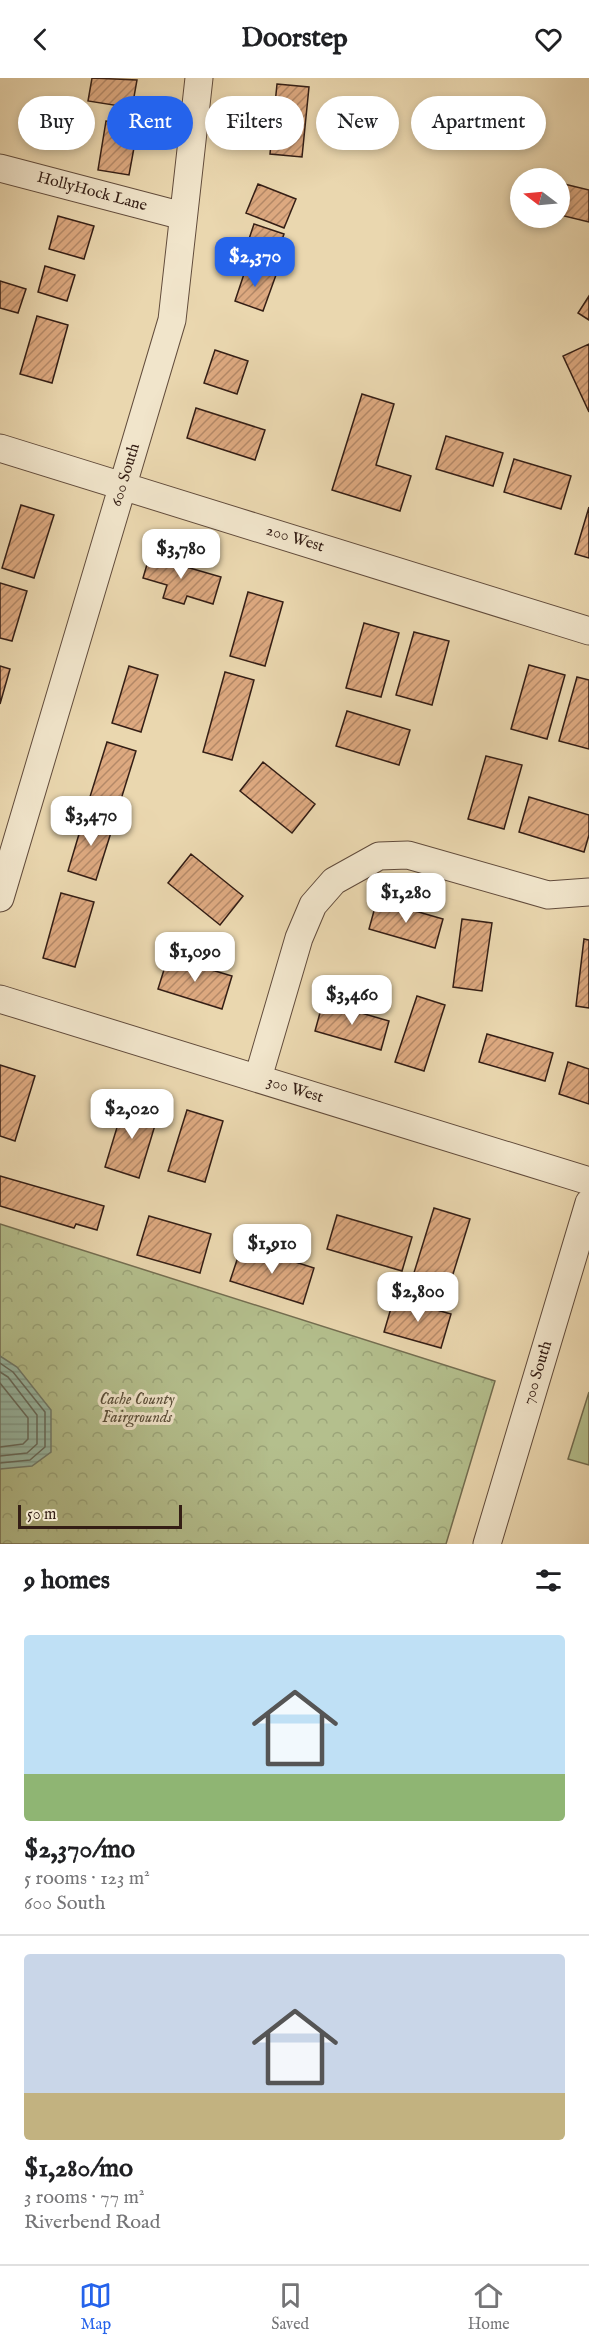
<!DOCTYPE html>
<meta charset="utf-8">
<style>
body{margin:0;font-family:"IM FELL English",serif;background:#f2f2f2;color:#202124;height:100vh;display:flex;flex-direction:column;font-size:22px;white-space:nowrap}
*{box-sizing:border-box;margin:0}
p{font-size:20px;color:#757577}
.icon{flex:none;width:33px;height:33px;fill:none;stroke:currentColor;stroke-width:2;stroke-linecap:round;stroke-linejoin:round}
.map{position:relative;height:1466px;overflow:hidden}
.panel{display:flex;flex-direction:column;background:#fff;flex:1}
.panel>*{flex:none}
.top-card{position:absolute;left:18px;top:18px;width:554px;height:54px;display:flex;gap:12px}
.needle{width:39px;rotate:286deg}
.tools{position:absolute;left:510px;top:90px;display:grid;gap:12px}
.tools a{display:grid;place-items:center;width:60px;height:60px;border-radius:50%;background:#fff;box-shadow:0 3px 9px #0003;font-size:30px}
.scale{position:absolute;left:18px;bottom:15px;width:164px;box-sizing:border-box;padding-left:6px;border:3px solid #341e15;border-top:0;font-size:16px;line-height:21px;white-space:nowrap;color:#341e15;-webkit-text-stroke:4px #f1e5cb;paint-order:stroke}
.price{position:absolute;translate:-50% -51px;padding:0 14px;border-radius:12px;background:#fff;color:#222;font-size:20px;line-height:39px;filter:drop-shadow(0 2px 3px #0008)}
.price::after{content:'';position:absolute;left:50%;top:36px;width:18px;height:14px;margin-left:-9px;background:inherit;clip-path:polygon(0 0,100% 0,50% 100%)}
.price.current{background:#2563eb;color:#fff}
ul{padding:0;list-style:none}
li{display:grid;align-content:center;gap:12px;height:318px;padding:0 24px}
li+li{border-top:2px solid #e0e0e0}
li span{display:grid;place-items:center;height:186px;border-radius:6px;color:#555}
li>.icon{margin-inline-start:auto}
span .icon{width:108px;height:108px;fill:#fffc;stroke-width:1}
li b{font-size:26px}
h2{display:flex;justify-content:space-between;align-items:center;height:72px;padding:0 24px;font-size:26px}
.chip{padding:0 21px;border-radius:27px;background:#fff;box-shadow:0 3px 9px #0003;font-size:21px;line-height:54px}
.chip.current{background:#2563eb;color:#fff}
header{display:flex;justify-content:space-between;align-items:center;height:78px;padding:0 24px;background:#fff;font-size:27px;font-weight:700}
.menu{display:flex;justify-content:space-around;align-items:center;height:84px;border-top:2px solid #e0e0e0;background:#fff;font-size:16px;color:#757577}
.menu a{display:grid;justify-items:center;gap:3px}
.menu .current{color:#2563eb}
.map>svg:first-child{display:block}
.park{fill:url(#park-crowns);stroke:#746e51;stroke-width:1.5}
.garden{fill:#b4bf8d;stroke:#746e51;stroke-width:1.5}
.water{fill:url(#water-rules);stroke:#717c6c;stroke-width:1.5}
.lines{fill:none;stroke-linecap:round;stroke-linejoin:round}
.shore{stroke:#666c5e;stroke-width:1.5}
.building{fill:url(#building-hatch);stroke:#341e15;stroke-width:1.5}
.minor-casing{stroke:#624c3c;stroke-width:29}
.minor{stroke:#f1e5cb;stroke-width:27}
.labels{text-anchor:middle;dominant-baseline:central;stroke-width:6;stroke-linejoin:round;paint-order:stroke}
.street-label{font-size:16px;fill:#341e15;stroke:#f1e5cb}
.park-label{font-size:16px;font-style:italic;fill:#5a4e39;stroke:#f1e5cb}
</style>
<header><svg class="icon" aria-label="back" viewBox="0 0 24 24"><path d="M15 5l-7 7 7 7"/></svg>Doorstep<svg class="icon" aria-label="heart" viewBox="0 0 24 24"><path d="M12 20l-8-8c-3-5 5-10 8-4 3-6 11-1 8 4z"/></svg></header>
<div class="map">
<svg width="589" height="1466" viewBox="0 0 589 1466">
<defs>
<pattern id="park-crowns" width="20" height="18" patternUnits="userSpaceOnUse" patternTransform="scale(1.5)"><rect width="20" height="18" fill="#b4bf8d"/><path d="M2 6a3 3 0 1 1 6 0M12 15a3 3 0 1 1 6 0" fill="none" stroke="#9ba479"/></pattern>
<pattern id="water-rules" width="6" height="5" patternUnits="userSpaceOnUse" patternTransform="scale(1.5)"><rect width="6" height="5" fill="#99baa6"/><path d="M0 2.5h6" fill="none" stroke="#849f8e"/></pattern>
<pattern id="building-hatch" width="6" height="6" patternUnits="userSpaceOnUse" patternTransform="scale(1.5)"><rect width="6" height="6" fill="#dda980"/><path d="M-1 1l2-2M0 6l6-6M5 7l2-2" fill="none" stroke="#b48968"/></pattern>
</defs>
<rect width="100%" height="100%" fill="#ead7af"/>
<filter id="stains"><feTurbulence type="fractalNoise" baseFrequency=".00333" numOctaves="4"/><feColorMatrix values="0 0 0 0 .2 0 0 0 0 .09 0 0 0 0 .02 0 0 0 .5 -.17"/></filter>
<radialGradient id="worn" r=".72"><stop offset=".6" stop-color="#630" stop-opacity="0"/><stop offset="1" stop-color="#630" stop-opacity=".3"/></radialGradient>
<path class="park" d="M0 1146 495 1303 446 1466H0Z"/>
<path class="garden" d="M589 1314V1387L568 1381Z"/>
<path class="water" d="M0 1278 17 1289 51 1332V1374L32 1388 0 1391Z"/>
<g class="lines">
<path class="shore" d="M0 1285 13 1294 45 1334V1369L30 1382 0 1385
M0 1294 8 1299 37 1337V1366L27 1375 0 1378
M0 1305 28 1340V1361L23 1366 0 1369"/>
</g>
<path class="building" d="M92 0 137 2 132 30 88 23Z
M277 6 309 9 302 79 270 76Z
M106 43 138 48 129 97 98 92Z
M560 105 589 112V144L560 137Z
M258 106 296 121 284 150 246 135Z
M58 138 94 148 84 181 49 171Z
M254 146 284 156 275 183 245 173Z
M247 187 276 197 263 233 235 223Z
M45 188 75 197 67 223 38 214Z
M0 203 26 211 18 235 0 230Z
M589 218V242L578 235Z
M37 238 68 247 52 305 20 296Z
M589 266V334L563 278Z
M215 272 248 283 237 316 204 305Z
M362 316 394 326 376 387 411 398 400 433 332 412Z
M196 330 265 352 255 382 187 360Z
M446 358 503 375 493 408 436 391Z
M514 381 571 398 561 431 504 414Z
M21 427 54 437 34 500 2 490Z
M589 429V480L575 476Z
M151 473 178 481 176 486 221 499 213 526 187 518 184 526 163 520 167 507 143 500Z
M0 505 27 513 12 563 0 560Z
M248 514 283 524 265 588 230 578Z
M364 545 399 555 381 619 346 610Z
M414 554 449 563 432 627 396 617Z
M529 587 565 597 547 661 511 651Z
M0 588 10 591 0 626Z
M129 588 158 597 141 654 112 645Z
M225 594 254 602 232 682 203 674Z
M577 599 589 602V671L559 663Z
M347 633 410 652 399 687 336 668Z
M107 664 136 673 118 731 89 722Z
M486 678 522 687 504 751 468 741Z
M263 684 315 726 292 755 240 713Z
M529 719 589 737V757L584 774 519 754Z
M85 736 114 745 96 802 68 793Z
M191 776 243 818 220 847 168 805Z
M61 815 94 824 75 889 43 880Z
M377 822 443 841 435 870 369 851Z
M462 841 492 845 482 913 453 909Z
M584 861 589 862V930L576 928Z
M168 879 232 898 222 931 158 911Z
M417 918 445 927 424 993 395 984Z
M323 924 389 943 381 972 315 953Z
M487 956 553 975 545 1003 479 984Z
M568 984 589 991V1026L559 1016Z
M0 987 35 998 15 1063 0 1058Z
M125 1023 159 1034 139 1100 105 1089Z
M187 1032 223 1043 205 1104 168 1093Z
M0 1098 104 1128 97 1152 76 1146 74 1150 0 1128Z
M434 1130 470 1141 449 1209 413 1198Z
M337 1137 412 1159 402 1193 327 1171Z
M149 1138 211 1156 200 1195 137 1177Z
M242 1167 314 1190 303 1226 230 1203Z
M394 1220 451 1236 441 1270 384 1254Z"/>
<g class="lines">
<g class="minor-casing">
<path id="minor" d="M0 90 183 138
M0 370 589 553
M0 820 172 242 199 0
M0 921 589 1103
M258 1000 299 860 313 827 334 803 379 778 408 777 548 817 589 814
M487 1466 589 1125"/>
</g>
<use href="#minor" class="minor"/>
</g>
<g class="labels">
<g class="street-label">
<text transform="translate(92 114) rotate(15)">HollyHock Lane</text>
<text transform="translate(126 397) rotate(-73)">600 South</text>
<text transform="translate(295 461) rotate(17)">200 West</text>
<text transform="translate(295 1012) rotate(17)">300 West</text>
<text transform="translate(538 1295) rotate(-73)">700 South</text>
</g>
<g class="park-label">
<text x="137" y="1322">Cache County<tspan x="137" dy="18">Fairgrounds</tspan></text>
</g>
</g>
<rect width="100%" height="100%" filter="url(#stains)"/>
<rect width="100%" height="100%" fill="url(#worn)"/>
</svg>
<div class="tools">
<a><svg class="needle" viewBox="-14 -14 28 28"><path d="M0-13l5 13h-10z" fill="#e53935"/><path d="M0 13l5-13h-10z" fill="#757577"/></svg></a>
</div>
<div class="scale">50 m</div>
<b class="price current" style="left:255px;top:210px">$2,370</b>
<b class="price" style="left:181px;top:502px">$3,780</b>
<b class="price" style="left:91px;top:769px">$3,470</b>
<b class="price" style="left:406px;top:846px">$1,280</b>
<b class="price" style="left:195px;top:905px">$1,090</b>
<b class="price" style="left:352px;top:948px">$3,460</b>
<b class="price" style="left:132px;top:1062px">$2,020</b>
<b class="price" style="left:272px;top:1197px">$1,910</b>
<b class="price" style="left:418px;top:1245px">$2,800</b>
<div class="top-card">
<a class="chip">Buy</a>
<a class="chip current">Rent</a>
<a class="chip">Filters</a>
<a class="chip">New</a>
<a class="chip">Apartment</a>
</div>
</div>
<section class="panel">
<h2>9 homes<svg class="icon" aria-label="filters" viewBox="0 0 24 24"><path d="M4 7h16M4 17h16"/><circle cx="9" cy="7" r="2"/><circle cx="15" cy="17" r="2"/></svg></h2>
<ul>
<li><span style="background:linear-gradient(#bfe0f5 75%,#8fb573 0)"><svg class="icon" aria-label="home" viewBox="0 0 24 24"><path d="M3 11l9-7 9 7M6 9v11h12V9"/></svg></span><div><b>$2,370/mo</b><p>5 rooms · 123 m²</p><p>600 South</p></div></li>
<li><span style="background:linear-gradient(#c9d6e8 75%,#c2b280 0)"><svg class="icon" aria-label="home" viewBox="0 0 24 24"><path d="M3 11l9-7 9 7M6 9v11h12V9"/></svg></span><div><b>$1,280/mo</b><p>3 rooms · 77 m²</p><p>Riverbend Road</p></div></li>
</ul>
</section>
<nav class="menu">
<a class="current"><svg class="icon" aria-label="map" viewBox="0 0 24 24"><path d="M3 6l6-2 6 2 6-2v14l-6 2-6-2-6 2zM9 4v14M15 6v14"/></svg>Map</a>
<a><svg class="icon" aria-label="saved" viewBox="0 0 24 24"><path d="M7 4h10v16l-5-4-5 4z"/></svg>Saved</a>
<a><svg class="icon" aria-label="home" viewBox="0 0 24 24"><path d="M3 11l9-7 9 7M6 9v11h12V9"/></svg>Home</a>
</nav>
